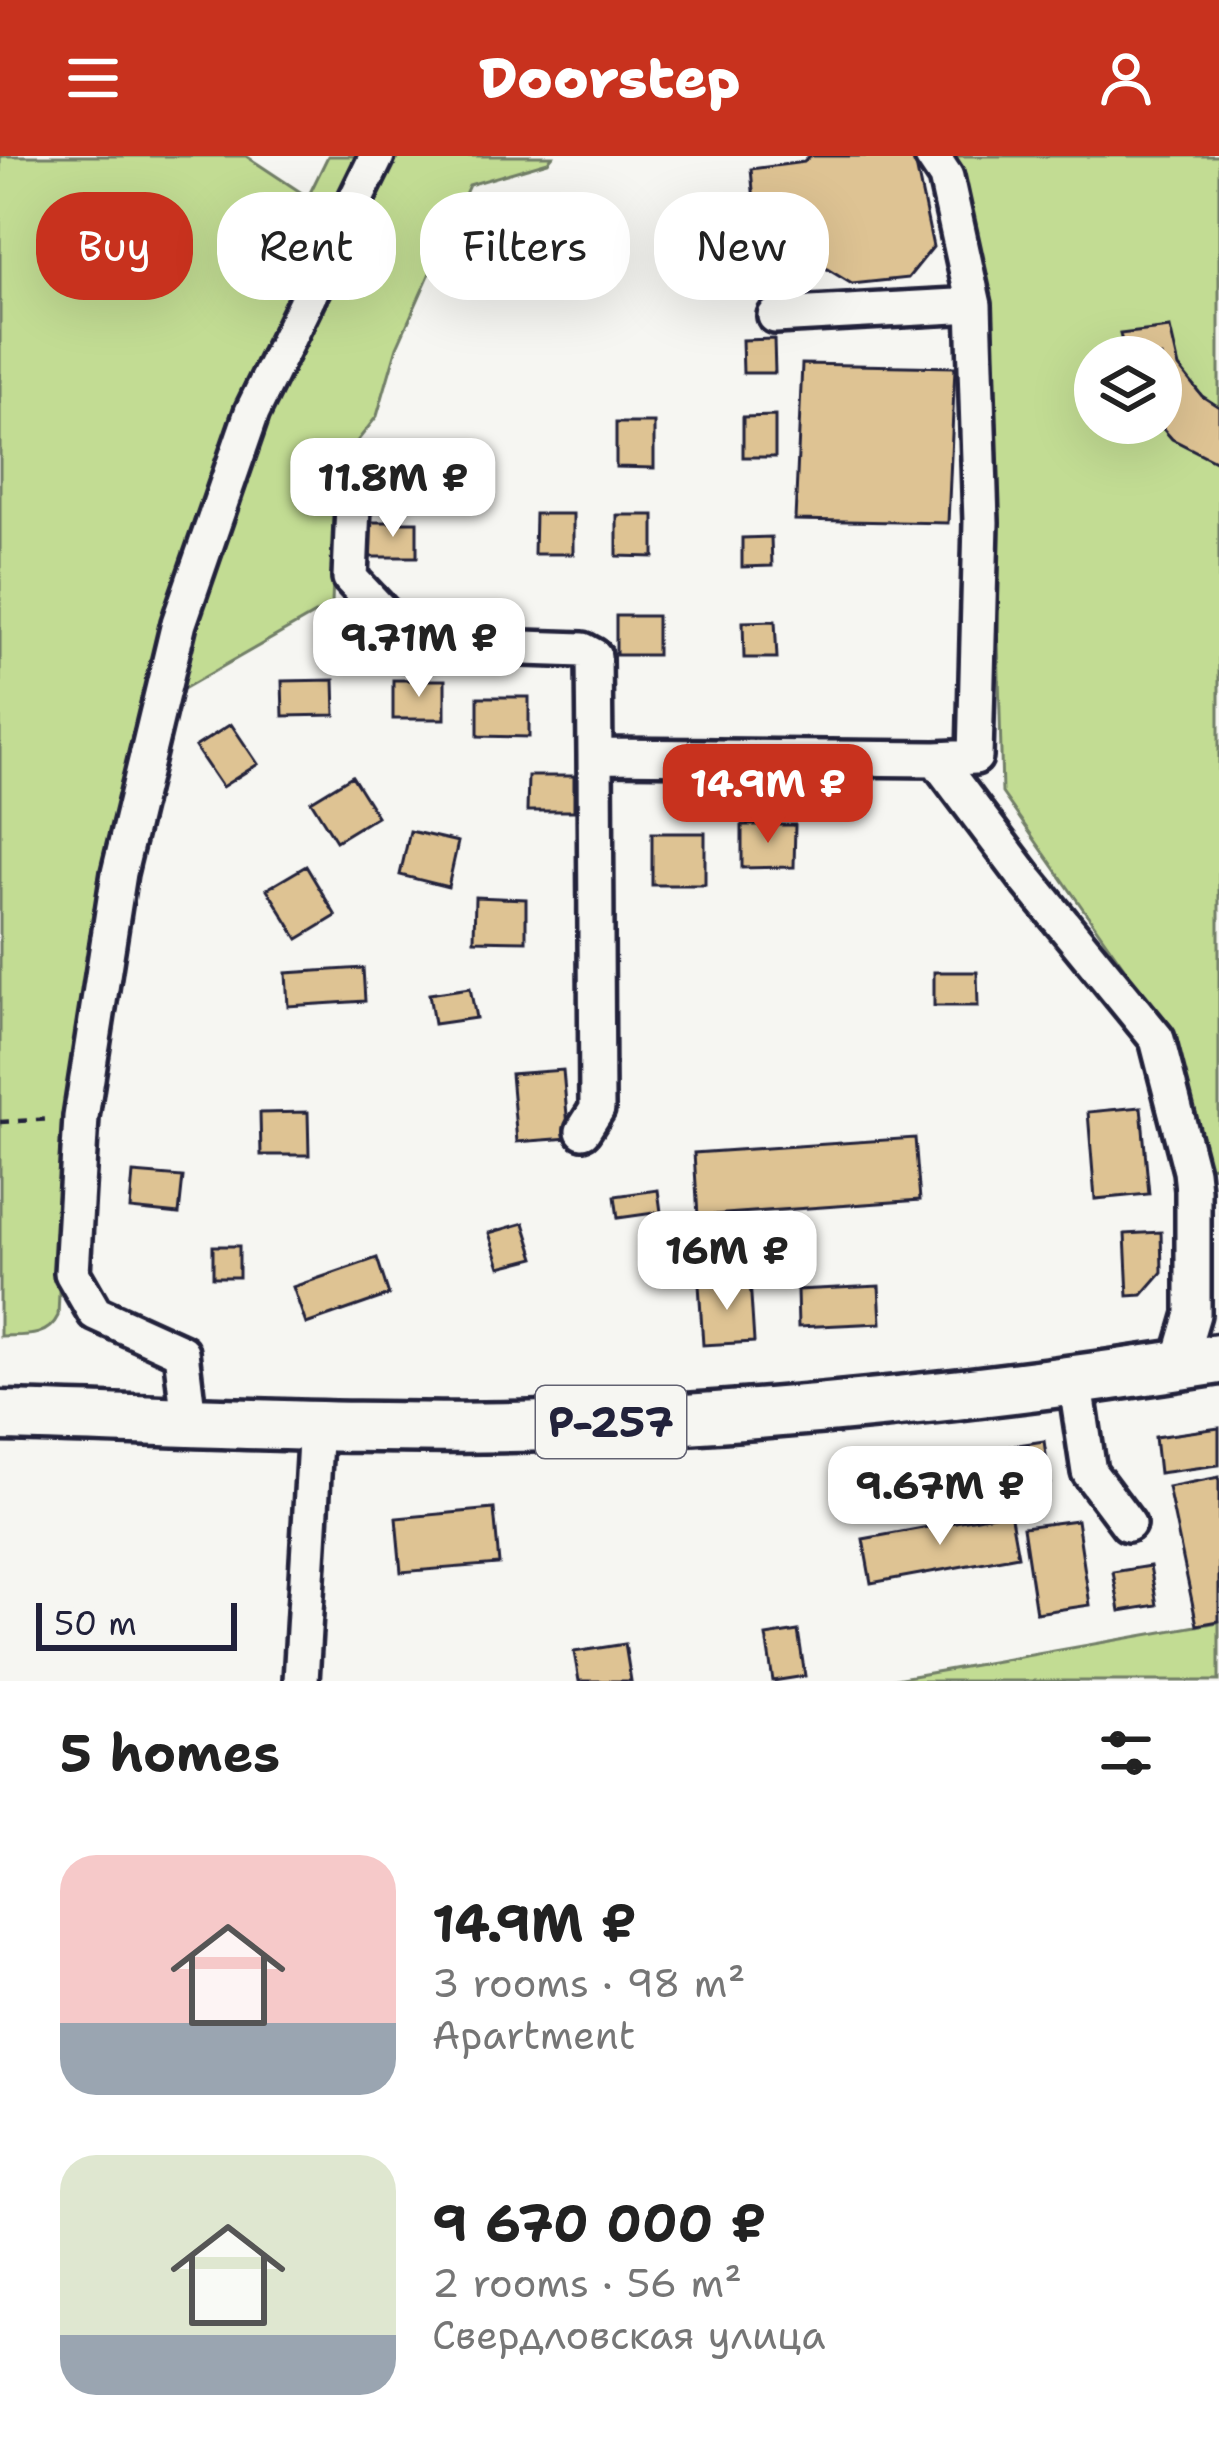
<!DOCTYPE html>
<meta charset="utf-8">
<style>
body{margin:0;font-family:"Shantell Sans",sans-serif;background:#f2f2f2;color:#222;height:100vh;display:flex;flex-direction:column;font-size:45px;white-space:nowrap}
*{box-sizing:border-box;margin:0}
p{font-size:39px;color:#767676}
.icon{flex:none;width:66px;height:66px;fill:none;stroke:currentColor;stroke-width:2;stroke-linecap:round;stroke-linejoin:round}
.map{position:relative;height:1525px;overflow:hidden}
.drawer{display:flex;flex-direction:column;background:#fff;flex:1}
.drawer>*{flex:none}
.top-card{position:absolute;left:36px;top:36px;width:1149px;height:108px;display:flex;gap:24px}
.buttons{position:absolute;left:1074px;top:180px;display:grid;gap:24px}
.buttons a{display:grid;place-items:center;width:108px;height:108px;border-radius:50%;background:#fff;box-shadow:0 12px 48px #0002;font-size:60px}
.scale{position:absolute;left:36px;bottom:30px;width:201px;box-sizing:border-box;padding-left:12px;border:6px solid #22223b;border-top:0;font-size:33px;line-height:42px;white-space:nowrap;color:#22223b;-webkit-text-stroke:9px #f6f6f2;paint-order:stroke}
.price{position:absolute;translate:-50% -102px;padding:0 27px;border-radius:24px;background:#fff;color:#222;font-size:39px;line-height:78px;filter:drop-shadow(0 3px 6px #0008)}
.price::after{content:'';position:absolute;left:50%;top:72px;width:36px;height:27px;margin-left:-18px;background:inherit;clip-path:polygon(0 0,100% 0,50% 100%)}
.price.active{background:#c8321e;color:#fff}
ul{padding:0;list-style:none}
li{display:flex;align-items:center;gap:36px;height:300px;padding:0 60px}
li span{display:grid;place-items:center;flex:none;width:336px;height:240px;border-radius:36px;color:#555}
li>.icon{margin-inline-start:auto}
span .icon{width:144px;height:144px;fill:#fffc;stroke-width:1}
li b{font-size:51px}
h2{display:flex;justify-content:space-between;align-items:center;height:144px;padding:0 60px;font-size:51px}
.pill{padding:0 42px;border-radius:48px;background:#fff;box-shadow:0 12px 48px #0002;font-size:42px;line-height:108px}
.pill.active{background:#c8321e;color:#fff}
header{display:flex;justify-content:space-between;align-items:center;height:156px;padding:0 60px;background:#c8321e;color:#fff;font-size:54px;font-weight:800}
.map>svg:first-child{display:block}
.green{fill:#c2dc93;stroke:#727f67;stroke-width:3;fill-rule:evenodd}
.building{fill:#dec393;stroke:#22223b;stroke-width:3}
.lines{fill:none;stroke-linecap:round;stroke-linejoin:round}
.minor-casing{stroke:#22223b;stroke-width:42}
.highway-casing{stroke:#22223b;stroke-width:57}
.path{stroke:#22223b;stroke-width:4.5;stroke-dasharray:9 9;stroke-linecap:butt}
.minor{stroke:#f6f6f2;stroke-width:33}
.highway{stroke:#f6f6f2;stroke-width:48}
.labels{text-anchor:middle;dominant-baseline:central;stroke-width:9;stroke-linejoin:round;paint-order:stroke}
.shield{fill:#f6f6f2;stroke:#626272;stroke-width:3}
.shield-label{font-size:42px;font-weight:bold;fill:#22223b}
</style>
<header><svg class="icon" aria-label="menu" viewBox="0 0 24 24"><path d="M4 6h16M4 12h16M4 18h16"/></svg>Doorstep<svg class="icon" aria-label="person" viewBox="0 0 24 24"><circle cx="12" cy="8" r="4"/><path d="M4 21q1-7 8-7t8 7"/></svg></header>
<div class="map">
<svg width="1219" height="1525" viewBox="0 0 1219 1525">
<rect width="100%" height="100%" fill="#f6f6f2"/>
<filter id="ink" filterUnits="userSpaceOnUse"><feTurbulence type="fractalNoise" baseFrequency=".00833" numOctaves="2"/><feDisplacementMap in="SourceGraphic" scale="24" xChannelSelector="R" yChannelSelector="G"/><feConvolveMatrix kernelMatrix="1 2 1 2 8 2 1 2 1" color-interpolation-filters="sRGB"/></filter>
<g filter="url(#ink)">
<path class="green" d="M0 0H246L308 41 328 0H553L548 6 469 29 397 191 377 260 337 311 332 448 180 535 145 529 67 957 58 1160C47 1183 23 1179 0 1180Z
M957 0H1219V1010L1199 1011 1168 874 1002 637 990 163ZM1095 201H1161V267H1095Z
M1219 1466V1525H884Z"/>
<path class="building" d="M810 0H914L933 91 908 122 852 128 799 96 759 99 751 13 804 6Z
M1170 172 1179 211 1202 240 1219 251V307L1172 283 1158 267H1161V201H1126L1120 178Z
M774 183 775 217H743L742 184Z
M802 208 955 211 948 367 795 364Z
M775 260V301H743V261Z
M616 267H654V312L616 311Z
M535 358H573V398H534Z
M617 359H654V401L617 400Z
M369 366H417V401H369Z
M771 381 772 410 742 411V382Z
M616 460H657V499H616Z
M775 465 777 502H744L743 466Z
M334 524 335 559 283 560 282 525Z
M393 524H445V563H393Z
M478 541H529V581L478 580Z
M231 568 258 608 222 631 195 591Z
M352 620 377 660 336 685 311 645Z
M528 620H574V655H527Z
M742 669H795L794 711 742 712Z
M410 675 458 686 448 731 400 719Z
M652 677H705V729H652Z
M306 710 336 760 298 783 267 733Z
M475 741 526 743V785L474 784Z
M363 812 365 845 288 850 286 817Z
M934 816H977L978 850H934Z
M470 832 476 862 434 868 429 838Z
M563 914 569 982 517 986 511 918Z
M1141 951 1149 1038 1095 1043 1088 956Z
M308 956 309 999H261L260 957Z
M915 982 920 1044 698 1060 694 997Z
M133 1017 183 1021 179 1058 130 1053Z
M658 1034 661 1056 618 1062 615 1040Z
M524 1067 535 1102 500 1111 489 1077Z
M1161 1076 1162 1116 1142 1139 1128 1140 1125 1078Z
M213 1090H239V1121H213Z
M377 1102 389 1139 306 1168 293 1131Z
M750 1124 754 1186 703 1189 699 1128Z
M879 1130 881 1167 798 1171 797 1134Z
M1219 1272V1309L1159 1317 1155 1281Z
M1044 1285 1050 1327 1012 1333 1005 1291Z
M1219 1321V1465L1197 1469 1168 1331Z
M494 1353 499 1408 401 1416 396 1362Z
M1010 1356 1018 1400 871 1427 863 1383Z
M1077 1364 1090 1449 1036 1457 1023 1371Z
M1150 1410 1157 1449 1120 1455 1113 1416Z
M798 1475 805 1520 773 1525 766 1480Z
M625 1488 631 1525H579L574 1496Z"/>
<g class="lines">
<g class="minor-casing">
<path id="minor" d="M932 0 946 21 974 149 981 366 975 601 936 603
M775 160 974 149
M353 349 350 422 412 488 583 494 594 500 595 600
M583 975 597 953 595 600 936 603 1027 724 1157 883 1191 1015 1193 1034V1158L1178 1209
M1075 1223 1089 1316 1128 1368
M189 1264 181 1196 95 1157 72 1117 81 961 119 717 179 467 252 256 377 0
M301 1525 316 1268"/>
</g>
<g class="highway-casing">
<path id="highway" d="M0 1260C182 1264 366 1276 547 1270 772 1262 997 1238 1219 1203"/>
</g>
<path class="path" d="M0 966 52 963"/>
<use href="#minor" class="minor"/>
<use href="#highway" class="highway"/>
</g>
</g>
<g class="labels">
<rect class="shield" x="536" y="1230" width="150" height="72" rx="9"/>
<g class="shield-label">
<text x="611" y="1266">Р-257</text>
</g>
</g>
</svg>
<div class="buttons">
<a><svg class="icon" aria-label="layers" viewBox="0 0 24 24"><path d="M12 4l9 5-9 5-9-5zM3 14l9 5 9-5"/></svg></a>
</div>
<div class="scale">50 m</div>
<b class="price" style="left:393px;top:384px">11.8M ₽</b>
<b class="price" style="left:419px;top:544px">9.71M ₽</b>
<b class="price active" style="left:768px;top:690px">14.9M ₽</b>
<b class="price" style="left:727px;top:1157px">16M ₽</b>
<b class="price" style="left:940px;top:1392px">9.67M ₽</b>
<div class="top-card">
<a class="pill active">Buy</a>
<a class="pill">Rent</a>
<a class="pill">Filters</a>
<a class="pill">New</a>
</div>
</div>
<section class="drawer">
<h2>5 homes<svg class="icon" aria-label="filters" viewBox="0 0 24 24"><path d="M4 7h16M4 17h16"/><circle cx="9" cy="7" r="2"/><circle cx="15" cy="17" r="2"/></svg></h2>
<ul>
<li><span style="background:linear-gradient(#f6c9c9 70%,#9aa5b1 0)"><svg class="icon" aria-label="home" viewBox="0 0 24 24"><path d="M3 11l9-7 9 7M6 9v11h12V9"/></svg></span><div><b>14.9M ₽</b><p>3 rooms · 98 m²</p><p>Apartment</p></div></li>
<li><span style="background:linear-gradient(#dfe7d0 75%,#9aa5b1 0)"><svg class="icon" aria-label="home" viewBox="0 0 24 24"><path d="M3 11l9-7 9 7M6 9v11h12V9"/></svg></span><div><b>9 670 000 ₽</b><p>2 rooms · 56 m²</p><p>Свердловская улица</p></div></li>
</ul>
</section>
